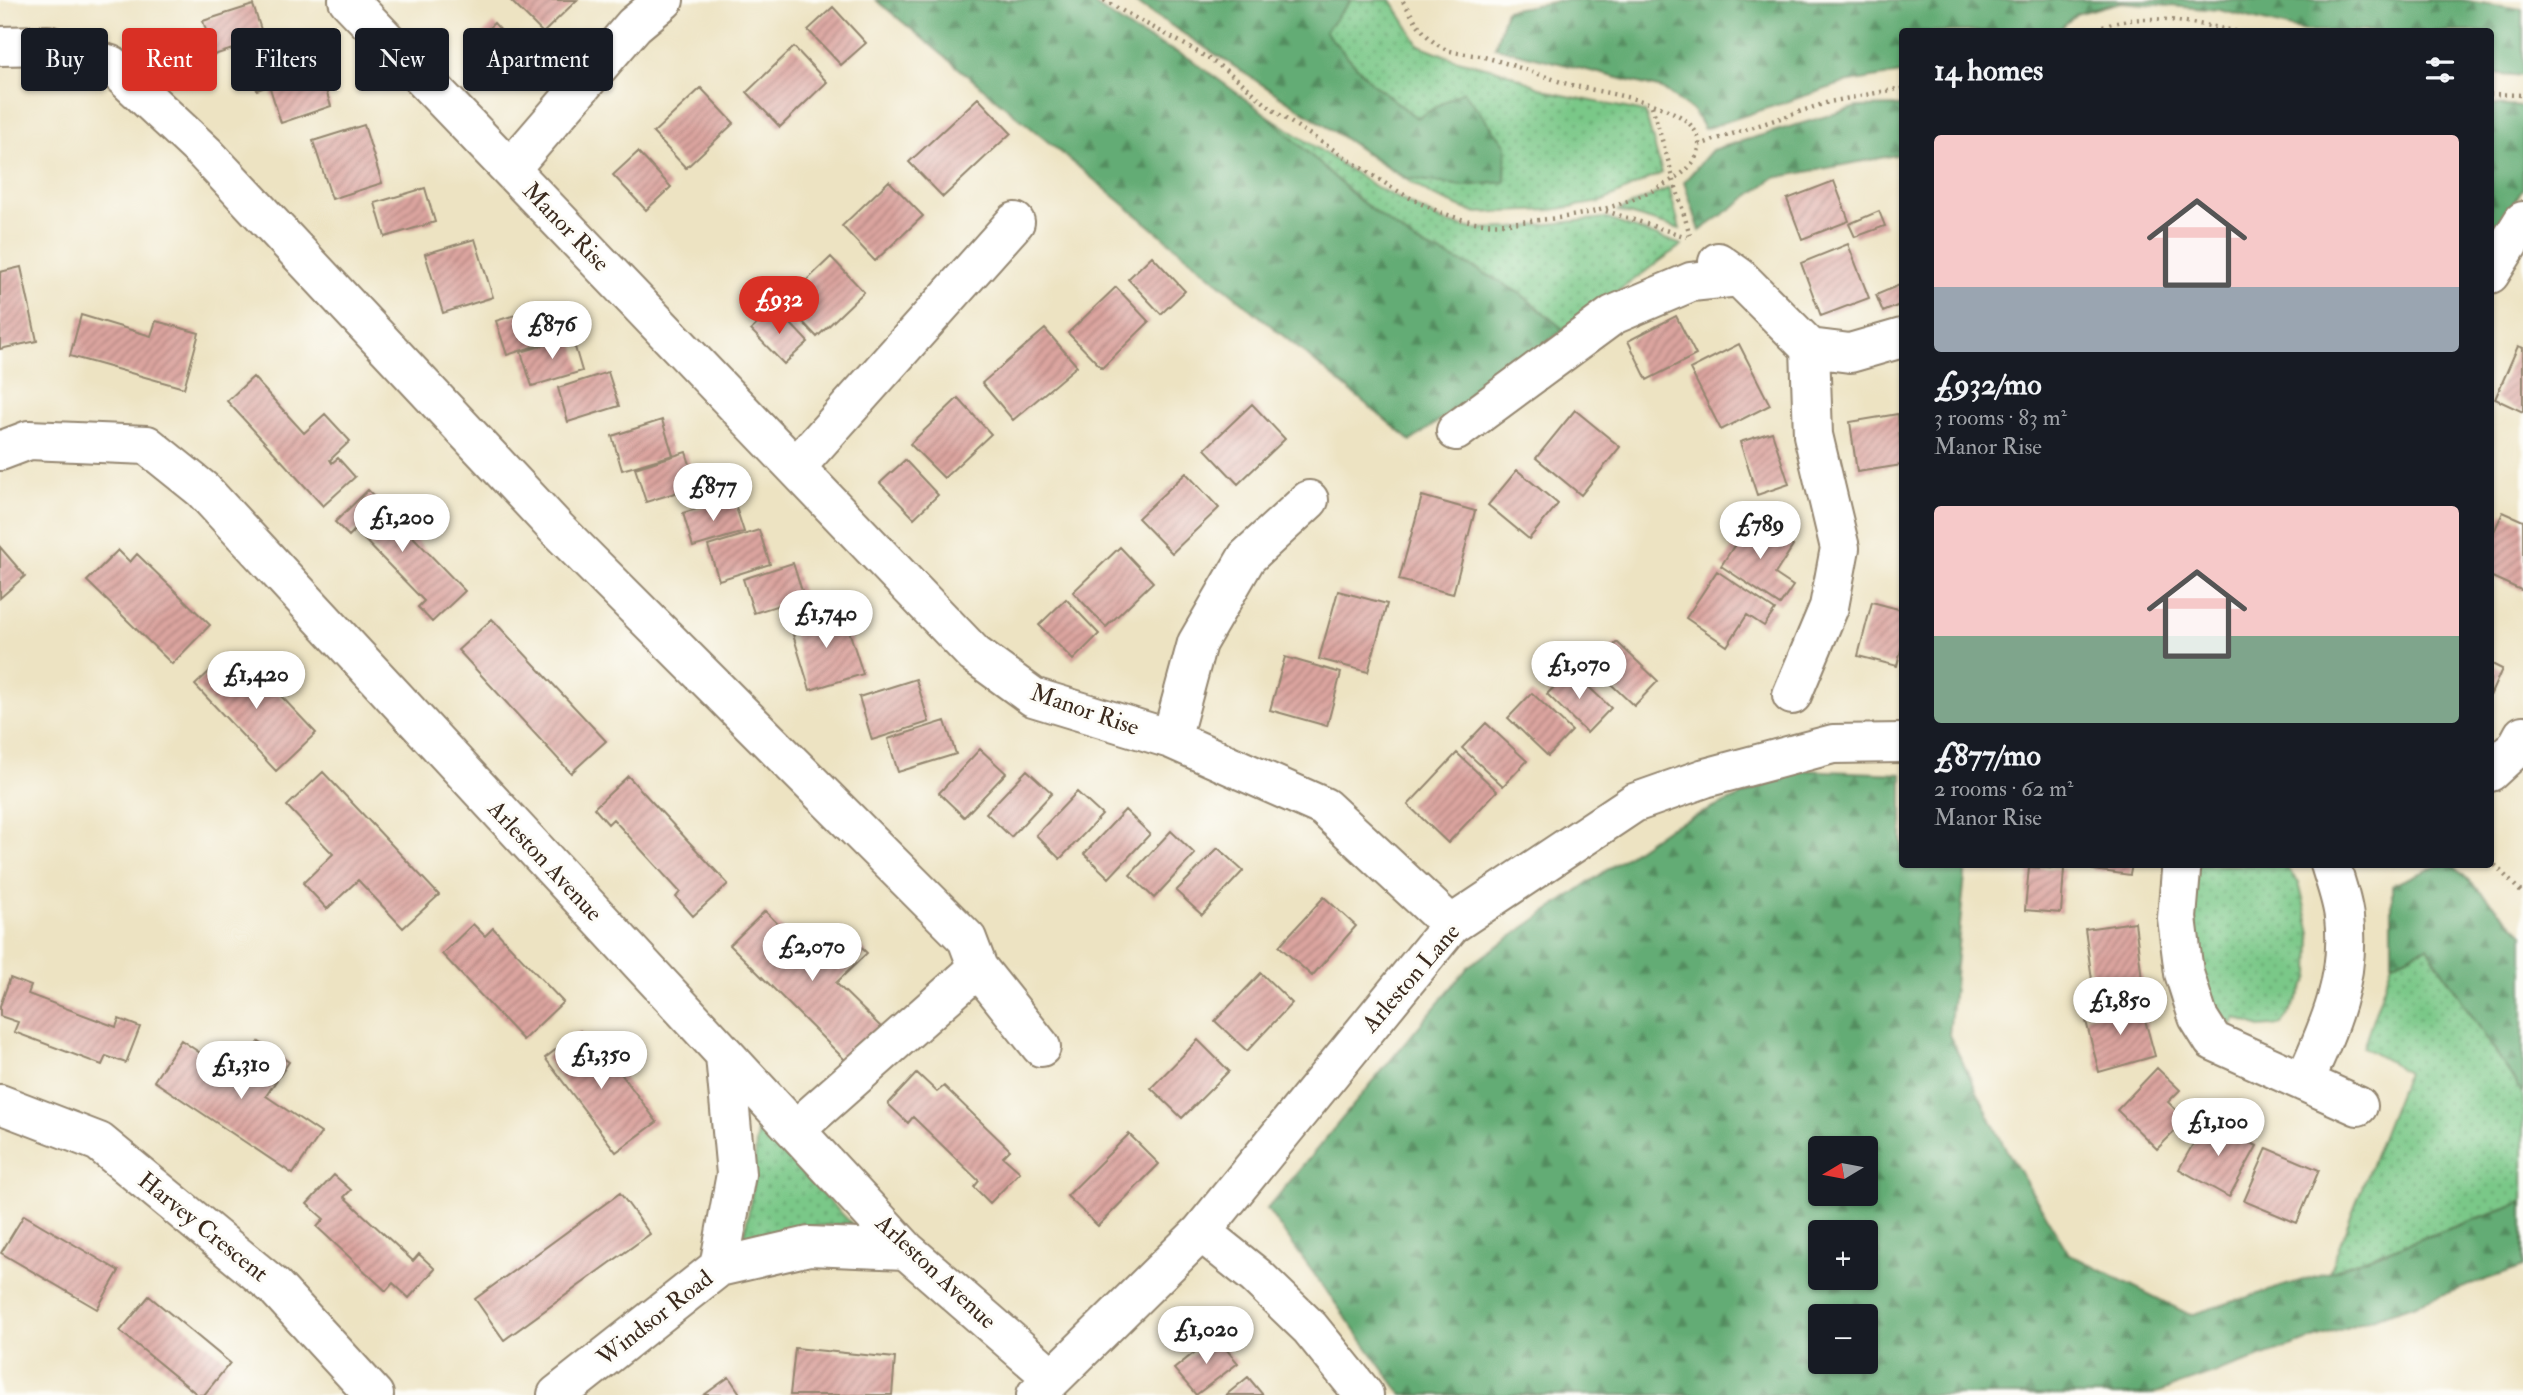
<!DOCTYPE html>
<meta charset="utf-8">
<style>
body{margin:0;font-family:"IM FELL Double Pica",serif;background:#20242c;color:#f1f3f6;height:100vh;display:flex;flex-direction:column;font-size:26px;white-space:nowrap}
*{box-sizing:border-box;margin:0}
p{font-size:23px;color:#9ea1a6}
.icon{flex:none;width:38px;height:38px;fill:none;stroke:currentColor;stroke-width:2;stroke-linecap:round;stroke-linejoin:round}
.map{position:relative;flex:1;overflow:hidden}
.drawer{position:absolute;left:1899px;top:28px;width:595px;height:840px;display:flex;flex-direction:column;background:#171b24;border-radius:7px;box-shadow:0 2px 5px #0004}
.drawer>*{flex:none}
.banner{position:absolute;left:21px;top:28px;width:665px;height:63px;display:flex;gap:14px}
.needle{width:46px;rotate:260deg}
.tools{position:absolute;left:1808px;top:1136px;display:grid;gap:14px}
.tools a{display:grid;place-items:center;width:70px;height:70px;border-radius:7px;background:#171b24;box-shadow:0 2px 5px #0004;font-size:35px}
.price{position:absolute;translate:-50% -60px;padding:0 16px;border-radius:24px;background:#fff;color:#222;font-size:23px;line-height:46px;filter:drop-shadow(0 2px 4px #0008)}
.price::after{content:'';position:absolute;left:50%;top:42px;width:21px;height:16px;margin-left:-10px;background:inherit;clip-path:polygon(0 0,100% 0,50% 100%)}
.price.active{background:#d93025;color:#fff}
ul{padding:0;list-style:none}
li{display:grid;align-content:center;gap:14px;height:371px;padding:0 35px}
li span{display:grid;place-items:center;height:217px;border-radius:7px;color:#555}
li>.icon{margin-inline-start:auto}
span .icon{width:126px;height:126px;fill:#fffc;stroke-width:1}
li b{font-size:30px}
h2{display:flex;justify-content:space-between;align-items:center;height:84px;padding:0 35px;font-size:30px}
.tag{padding:0 24px;border-radius:7px;background:#171b24;box-shadow:0 2px 5px #0004;font-size:24px;line-height:63px}
.tag.active{background:#d93025;color:#fff}
.map>svg:first-child{display:block}
.grass{fill:url(#grass-dots);stroke:#5a7953;stroke-width:2}
.forest{fill:url(#forest-firs);stroke:#4f6b49;stroke-width:2;fill-rule:evenodd}
.building{fill:url(#building-hatch)}
.lines{fill:none;stroke-linecap:round;stroke-linejoin:round}
.minor-casing{stroke:#948670;stroke-width:42}
.path{stroke:#948670;stroke-width:4.5;stroke-dasharray:2 5;stroke-linecap:butt}
.minor{stroke:#fff;stroke-width:38}
.labels{text-anchor:middle;dominant-baseline:central;stroke-width:6;stroke-linejoin:round;paint-order:stroke}
.street-label{font-size:24px;fill:#3b2a1e;stroke:#fdfcf7}
</style>
<div class="map">
<svg width="2523" height="1395" viewBox="0 0 2523 1395">
<defs>
<pattern id="grass-dots" width="8" height="8" patternUnits="userSpaceOnUse" patternTransform="scale(1.75)"><rect width="8" height="8" fill="#7ac888"/><path d="M2 2h.1M6 6h.1" fill="none" stroke="#65a36f" stroke-width="1.8" stroke-linecap="round"/></pattern>
<pattern id="forest-firs" width="22" height="20" patternUnits="userSpaceOnUse" patternTransform="scale(1.75)"><rect width="22" height="20" fill="#63ac74"/><path d="M5 1l3.5 6h-7zM16 11l3.5 6h-7z" fill="#538c5f"/></pattern>
<pattern id="building-hatch" width="6" height="6" patternUnits="userSpaceOnUse" patternTransform="scale(1.75)"><rect width="6" height="6" fill="#dba49f"/><path d="M-1 1l2-2M0 6l6-6M5 7l2-2" fill="none" stroke="#b38681"/></pattern>
</defs>
<rect width="100%" height="100%" fill="#fdfcf7"/>
<filter id="ink" filterUnits="userSpaceOnUse"><feTurbulence type="fractalNoise" baseFrequency=".0143" numOctaves="2"/><feDisplacementMap in="SourceGraphic" scale="14" xChannelSelector="R" yChannelSelector="G"/><feConvolveMatrix kernelMatrix="1 2 1 2 8 2 1 2 1" color-interpolation-filters="sRGB"/></filter>
<filter id="wash" filterUnits="userSpaceOnUse"><feTurbulence type="fractalNoise" baseFrequency=".00686" numOctaves="4" result="noise"/><feDisplacementMap in="SourceGraphic" scale="28" xChannelSelector="R" yChannelSelector="G"/><feGaussianBlur stdDeviation="1.57" result="paint"/><feColorMatrix in="noise" values="0 0 0 0 0 0 0 0 0 0 0 0 0 0 0 0 0 1.4 0 .05"/><feComposite in="paint" operator="in"/></filter>
<g filter="url(#wash)">
<rect width="100%" height="100%" fill="#ede3c2"/>
<path class="grass" d="M1132 0H1391L1419 45 1454 59 1505 72 1553 93 1645 112 1662 173 1601 202 1552 210 1475 213 1433 196 1378 162 1284 97Z
M1267 115 1374 186 1444 222 1474 229 1513 228 1605 218 1682 245 1564 330 1521 294 1477 269 1418 244 1359 200Z
M1669 188 1680 229 1618 211Z
M2196 865H2284L2299 883 2311 933 2310 977 2282 1025 2260 1027 2236 1018 2232 1025C2190 984 2194 919 2196 865Z
M2427 947 2523 1094V1202L2329 1272 2407 1072 2363 1047 2392 963Z
M757 1129 852 1224 797 1227 744 1238 753 1187Z"/>
<path class="forest" d="M876 0H1088L1138 34 1189 58 1267 115 1359 200 1418 244 1477 269 1521 294 1564 330 1411 441Z
M1132 0H1351L1325 32 1371 82 1417 118 1463 91 1506 145 1505 182 1463 186 1406 178Z
M1566 0H2461L2523 9V76L2490 73V32L2304 31 2219 10 2121 2 2076 14 2058 31 1902 32V73L1844 83 1704 129 1694 112 1662 89 1495 47 1506 10Z
M2490 105 2523 107V188L2490 241Z
M1902 106V154L1774 178 1700 231 1684 182 1712 150 1857 107Z
M1800 770 1902 774V864L1966 865 1949 1035 2003 1144 2069 1254 2190 1315 2329 1272 2523 1202V1267L2150 1395H1402L1267 1209 1469 966 1666 829ZM1820 1148H1866V1194H1820ZM1820 1232H1866V1278H1820ZM1820 1316H1866V1362H1820Z
M2442 864 2453 865 2523 934V1094L2427 947 2392 963V885Z"/>
<g id="blocks">
<path class="building" d="M510 0H577L543 33Z
M253 5 264 39 214 55 203 21Z
M833 7 866 43 841 65 808 30Z
M494 23 527 59 503 81 470 46Z
M296 39 307 73 257 90 246 56Z
M794 47 827 82 780 127 747 92Z
M320 72 331 106 281 123 270 88Z
M701 88 734 123 686 168 653 133Z
M978 98 1011 133 943 197 909 162Z
M364 125 382 183 332 199 313 141Z
M638 152 671 187 646 210 613 175Z
M889 181 923 216 875 261 842 226Z
M1834 181 1849 221 1802 239 1787 199Z
M425 188 435 222 385 237 375 203Z
M1879 211 1885 226 1855 237 1849 224Z
M475 239 493 297 443 313 425 254Z
M1848 244 1869 298 1821 316 1801 263Z
M1152 256 1185 291 1161 314 1128 279Z
M831 257 864 292 817 337 784 302Z
M21 267 37 341 0 349V272Z
M1902 284V304L1883 312 1876 295Z
M1116 287 1149 322 1102 368 1068 333Z
M547 305 557 339 507 355 496 321Z
M775 307 808 342 784 364 751 330Z
M81 315 151 336 156 321 199 333 184 388 70 356Z
M1676 316 1696 355 1647 380 1628 341Z
M1045 329 1077 366 1013 420 982 383Z
M572 337 582 371 532 386 521 352Z
M1739 344 1770 405 1721 430 1690 369Z
M2518 346 2523 348V412L2495 399Z
M608 372 619 406 568 422 558 388Z
M253 377 304 433 325 414 350 441 330 460 332 463 338 458 355 477 323 506 227 401Z
M958 398 991 434 944 478 910 444Z
M1252 404 1285 439 1238 484 1205 449Z
M1575 410 1620 447 1581 495 1536 458Z
M1898 414 1902 465 1857 472 1850 422Z
M662 420 673 455 622 470 612 436Z
M1772 432 1789 484 1757 495 1740 442Z
M686 452 697 486 646 502 635 468Z
M905 460 938 495 914 518 880 483Z
M1517 470 1558 504 1529 539 1488 505Z
M1186 473 1219 508 1172 553 1138 518Z
M368 490 465 591 432 622 418 607 424 601 355 530 349 536 335 522Z
M1422 496 1475 511 1453 594 1399 580Z
M733 498 744 532 693 547 683 513Z
M2503 512 2523 521V591L2490 576V540Z
M1752 518 1793 546 1775 574 1793 586 1780 605 1721 566Z
M759 530 770 564 719 580 708 546Z
M0 547 25 576 0 598Z
M1120 547 1153 582 1106 627 1073 592Z
M118 550 130 562 137 554 210 625 172 664 87 581Z
M793 563 804 597 754 613 743 579Z
M1717 571 1775 610 1764 626 1747 615 1727 646 1686 618Z
M1338 591 1387 604 1368 672 1319 659Z
M1066 599 1099 634 1073 660 1039 625Z
M1872 602 1902 610V646L1897 666 1858 656Z
M842 609 863 674 810 690 790 625Z
M492 619 606 741 571 773 458 650Z
M1617 642 1658 681 1634 706 1593 667Z
M227 655 238 667 246 659 316 733 276 771 195 685Z
M1285 657 1341 673 1327 726 1270 710Z
M2490 663 2502 669 2490 696Z
M1571 670 1611 708 1587 733 1547 694Z
M916 679 929 722 872 740 859 697Z
M1532 693 1572 731 1548 756 1508 718Z
M945 721 956 754 898 772 888 739Z
M1486 723 1527 761 1503 786 1462 748Z
M980 749 1006 773 964 817 939 793Z
M1457 753 1497 791 1448 843 1408 805Z
M1027 770 1052 793 1011 837 986 813Z
M323 772 439 895 403 928 358 880 327 909 303 883 333 854 287 806Z
M628 776 728 884 693 916 676 897 680 892 613 819 608 824 594 808Z
M1077 792 1102 815 1060 859 1036 835Z
M1125 810 1150 834 1109 878 1084 854Z
M1171 831 1195 854 1154 898 1130 875Z
M1218 848 1243 871 1202 915 1176 891Z
M2094 864H2132L2130 875 2093 870Z
M2029 867 2064 869 2061 913 2025 910Z
M1324 897 1356 926 1312 976 1279 946Z
M765 911 812 958 841 928 867 953 836 983 884 1030 849 1064 730 945Z
M2135 922 2143 987 2094 994 2085 929Z
M473 924 485 936 493 928 563 1002 523 1040 442 954Z
M1261 973 1292 1003 1247 1051 1215 1021Z
M10 978 31 986 28 994 116 1027 119 1019 140 1027 126 1063 106 1056 102 1065 14 1032 18 1022 0 1016V1006Z
M2140 1002 2155 1056 2099 1072 2085 1017Z
M580 1031 589 1045 596 1040 657 1122 616 1152 545 1058Z
M181 1040 236 1077 259 1042 289 1062 266 1096 321 1133 293 1174 154 1081Z
M1198 1040 1229 1071 1182 1118 1151 1088Z
M2157 1068 2180 1090 2168 1102 2186 1120 2157 1149 2117 1110Z
M917 1073 937 1092 944 1086 1010 1150 1003 1157 1020 1172 990 1203 974 1187 979 1181 913 1117 908 1123 888 1104Z
M2207 1119 2257 1146 2229 1197 2179 1169Z
M1129 1134 1159 1164 1098 1226 1067 1196Z
M2267 1148 2319 1170 2297 1223 2244 1201Z
M334 1175 351 1190 344 1197 413 1261 419 1254 435 1269 409 1298 393 1283 386 1291 317 1227 324 1219 307 1204Z
M620 1193 650 1234 504 1340 475 1299Z
M24 1215 119 1271 97 1309 1 1253Z
M149 1296 230 1363 204 1395H198L120 1331Z
M1215 1336 1238 1363 1196 1395 1174 1369Z
M795 1348 895 1358 892 1395H790Z
M729 1377 741 1395H704Z
M1248 1377 1263 1395H1226Z"/>
</g>
</g>
<g filter="url(#ink)">
<use href="#blocks" fill-opacity="0" stroke="#948670" stroke-width="2"/>
<g class="lines">
<g class="minor-casing">
<path id="minor" d="M348 0 974 654 1033 697 1171 739 1324 807 1451 925
M0 46 48 45 111 65 205 153 558 530 967 939 978 968
M510 169 634 25 664 0
M1718 262 1739 277 1810 348 1850 353 1902 338
M2490 274 2523 221
M1456 431 1613 315 1691 282 1739 277
M0 451 29 440 147 445 203 490 906 1250 1053 1378
M796 467 1015 222
M1792 695 1829 607 1840 548 1813 435 1810 348
M1171 739 1197 643 1247 557 1309 500
M2490 772 2516 748 2523 735
M2181 871 2177 918 2184 973 2198 1017 2213 1041 2358 1106
M2304 1082C2329 1027 2351 979 2344 917 2342 899 2335 881 2330 864
M0 1104 99 1142 275 1287 374 1395
M795 1130 978 968 1041 1047
M1201 1232 1256 1276 1310 1328 1364 1395
M719 1267 736 1174 725 1056
M557 1395 719 1267 809 1246 906 1250
M1036 1395 1201 1232 1451 925 1634 803 1705 778 1833 744 1902 743"/>
</g>
<path class="path" d="M1104 0C1146 26 1193 45 1232 75 1246 85 1258 98 1272 109 1292 124 1314 137 1334 150 1378 178 1423 213 1475 222 1499 226 1525 221 1549 219 1595 214 1633 203 1674 179 1691 169 1709 148 1693 128 1673 100 1597 93 1564 83 1538 74 1511 64 1484 57 1471 54 1454 54 1443 48 1423 37 1414 18 1402 0
M2090 32C2133 8 2193 23 2240 32
M2490 94 2523 95
M1652 106 1690 235
M1699 145 1829 102 1902 88
M1606 211 1687 237
M2490 860 2523 894"/>
<use href="#minor" class="minor"/>
</g>
</g>
<g class="labels">
<g class="street-label">
<text transform="translate(566 227) rotate(46)">Manor Rise</text>
<text transform="translate(1085 710) rotate(19)">Manor Rise</text>
<text transform="translate(545 861) rotate(47)">Arleston Avenue</text>
<text transform="translate(1411 978) rotate(-49)">Arleston Lane</text>
<text transform="translate(203 1227) rotate(39)">Harvey Crescent</text>
<text transform="translate(936 1272) rotate(43)">Arleston Avenue</text>
<text transform="translate(655 1318) rotate(-38)">Windsor Road</text>
</g>
</g>
</svg>
<div class="tools">
<a><svg class="needle" viewBox="-14 -14 28 28"><path d="M0-13l5 13h-10z" fill="#e53935"/><path d="M0 13l5-13h-10z" fill="#9ea1a6"/></svg></a>
<a>+</a>
<a>−</a>
</div>
<b class="price active" style="left:779px;top:336px">£932</b>
<b class="price" style="left:552px;top:361px">£876</b>
<b class="price" style="left:713px;top:523px">£877</b>
<b class="price" style="left:402px;top:554px">£1,200</b>
<b class="price" style="left:1760px;top:561px">£789</b>
<b class="price" style="left:826px;top:650px">£1,740</b>
<b class="price" style="left:1579px;top:701px">£1,070</b>
<b class="price" style="left:256px;top:711px">£1,420</b>
<b class="price" style="left:812px;top:983px">£2,070</b>
<b class="price" style="left:2120px;top:1037px">£1,850</b>
<b class="price" style="left:601px;top:1091px">£1,350</b>
<b class="price" style="left:241px;top:1101px">£1,310</b>
<b class="price" style="left:2218px;top:1158px">£1,100</b>
<b class="price" style="left:1206px;top:1366px">£1,020</b>
<div class="banner">
<a class="tag">Buy</a>
<a class="tag active">Rent</a>
<a class="tag">Filters</a>
<a class="tag">New</a>
<a class="tag">Apartment</a>
</div>
<section class="drawer">
<h2>14 homes<svg class="icon" aria-label="filters" viewBox="0 0 24 24"><path d="M4 7h16M4 17h16"/><circle cx="9" cy="7" r="2"/><circle cx="15" cy="17" r="2"/></svg></h2>
<ul>
<li><span style="background:linear-gradient(#f6c9c9 70%,#9aa5b1 0)"><svg class="icon" aria-label="home" viewBox="0 0 24 24"><path d="M3 11l9-7 9 7M6 9v11h12V9"/></svg></span><div><b>£932/mo</b><p>3 rooms · 83 m²</p><p>Manor Rise</p></div></li>
<li><span style="background:linear-gradient(#f6c9c9 60%,#7fa58c 0)"><svg class="icon" aria-label="home" viewBox="0 0 24 24"><path d="M3 11l9-7 9 7M6 9v11h12V9"/></svg></span><div><b>£877/mo</b><p>2 rooms · 62 m²</p><p>Manor Rise</p></div></li>
</ul>
</section>
</div>
